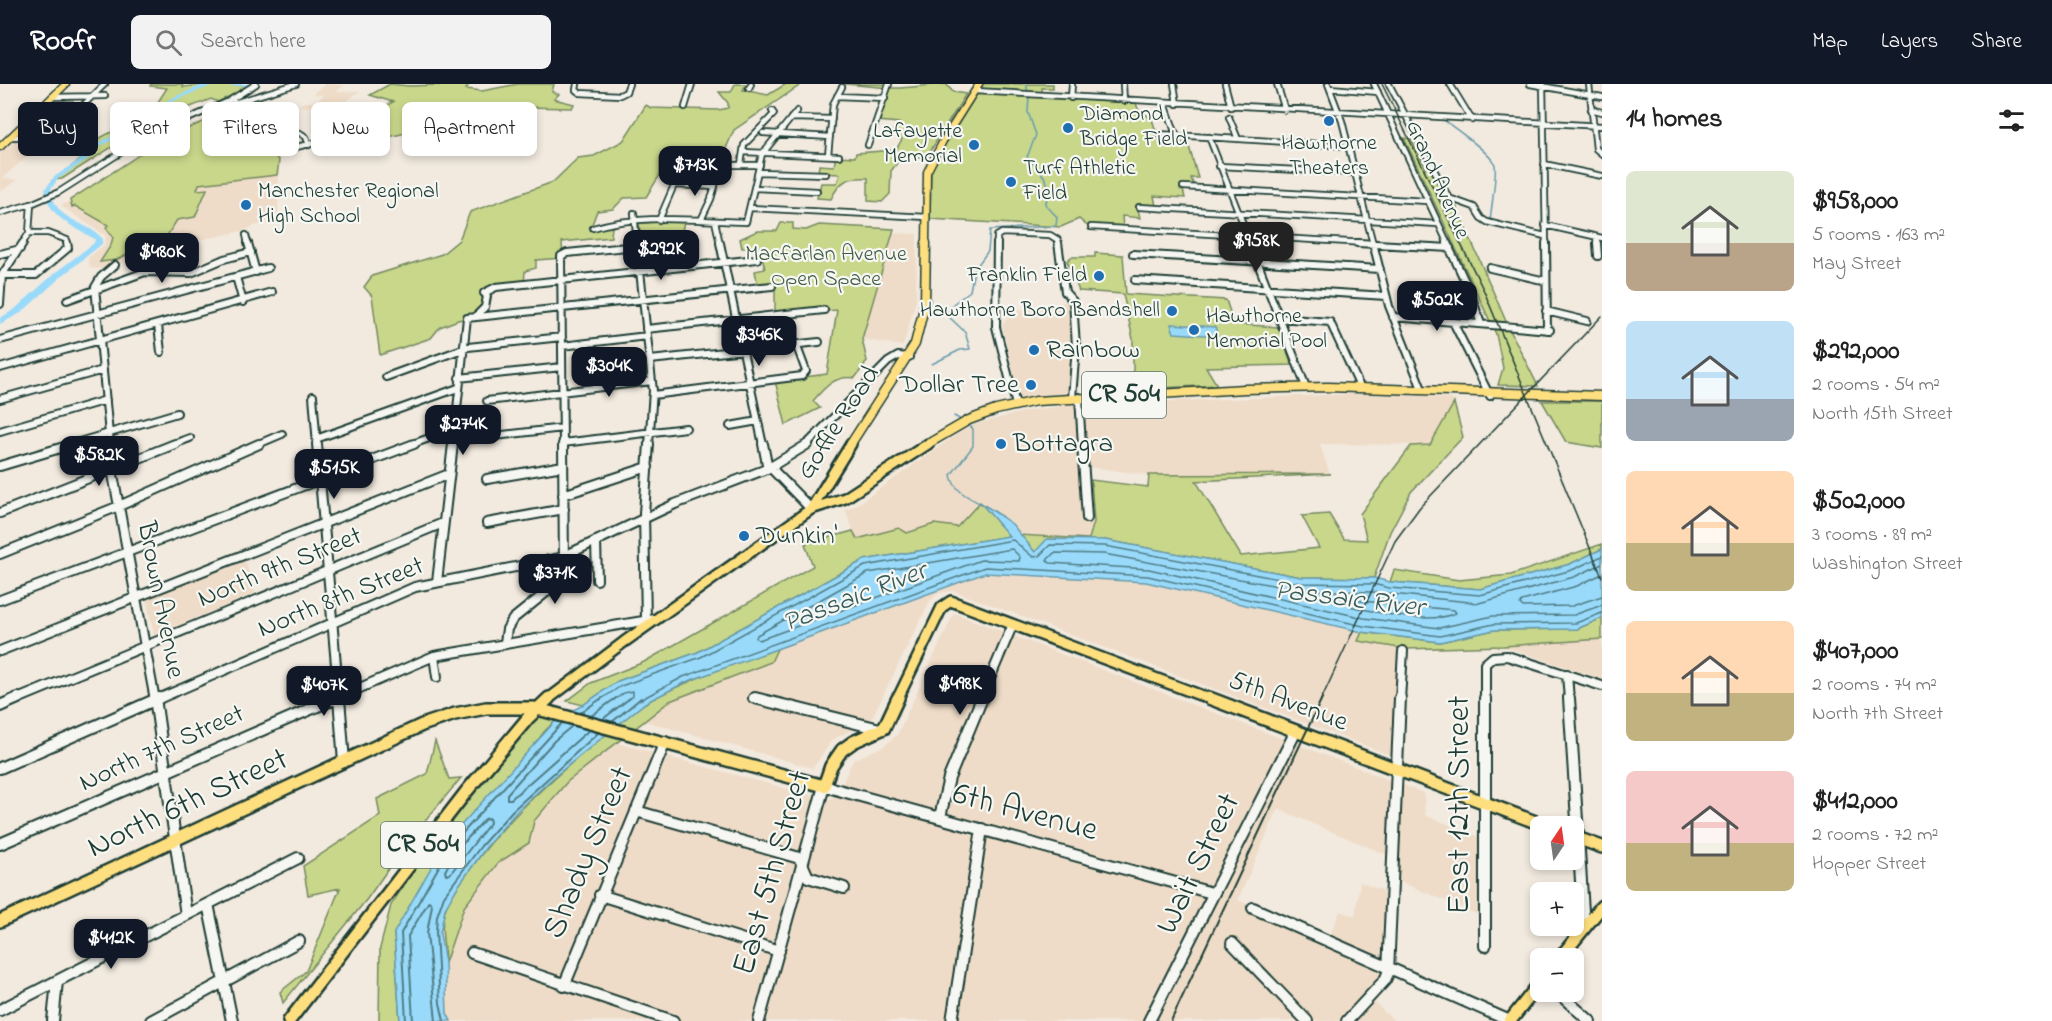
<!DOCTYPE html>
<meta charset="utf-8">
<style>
body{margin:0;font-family:"Indie Flower",sans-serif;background:#f2f2f2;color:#222;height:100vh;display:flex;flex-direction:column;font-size:22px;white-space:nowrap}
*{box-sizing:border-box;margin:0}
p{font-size:20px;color:#767676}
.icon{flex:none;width:33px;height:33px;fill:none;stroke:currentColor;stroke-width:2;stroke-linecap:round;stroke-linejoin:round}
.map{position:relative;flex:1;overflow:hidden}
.panel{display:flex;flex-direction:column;background:#fff;width:450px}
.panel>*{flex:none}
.banner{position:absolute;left:18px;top:18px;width:570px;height:54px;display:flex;gap:12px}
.needle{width:39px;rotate:13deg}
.tools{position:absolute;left:1530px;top:732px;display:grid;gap:12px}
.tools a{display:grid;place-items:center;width:54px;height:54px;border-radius:9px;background:#fff;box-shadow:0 3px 9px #0003;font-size:30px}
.price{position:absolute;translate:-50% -51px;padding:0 14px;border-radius:12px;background:#111827;color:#fff;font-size:20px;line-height:39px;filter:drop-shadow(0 2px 3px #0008)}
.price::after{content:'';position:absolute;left:50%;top:36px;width:18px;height:14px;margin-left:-9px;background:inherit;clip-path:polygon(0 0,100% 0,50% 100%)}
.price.on{background:#222;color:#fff}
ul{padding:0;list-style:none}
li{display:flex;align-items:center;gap:18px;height:150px;padding:0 24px}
li span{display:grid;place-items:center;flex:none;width:168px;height:120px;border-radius:9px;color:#555}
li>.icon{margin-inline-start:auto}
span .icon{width:72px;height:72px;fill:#fffc;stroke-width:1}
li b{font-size:26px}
h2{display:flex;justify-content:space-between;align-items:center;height:72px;padding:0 24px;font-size:26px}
.pill{padding:0 21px;border-radius:9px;background:#fff;box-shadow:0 3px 9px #0003;font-size:21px;line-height:54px}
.pill.on{background:#111827;color:#fff}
header{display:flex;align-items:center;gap:36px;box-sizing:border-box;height:84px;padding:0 30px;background:#111827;color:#fff}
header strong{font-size:28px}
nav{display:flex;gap:33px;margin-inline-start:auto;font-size:21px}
.search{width:420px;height:54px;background:#f2f2f2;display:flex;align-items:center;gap:15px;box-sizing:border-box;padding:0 21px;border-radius:9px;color:#767676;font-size:22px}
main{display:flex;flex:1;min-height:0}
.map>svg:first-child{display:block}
.built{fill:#eedcc8}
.green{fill:#c9d78b;stroke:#748a60;stroke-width:1.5}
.water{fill:#99dafb;stroke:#689bab;stroke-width:1.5}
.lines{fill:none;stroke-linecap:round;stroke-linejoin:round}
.shore-far1{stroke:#507c84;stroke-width:1.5}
.shore{stroke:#507c84;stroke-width:2}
.stream{stroke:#689bab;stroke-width:1.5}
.river{fill:#99dafb;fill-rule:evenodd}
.minor-far3-casing{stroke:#1f3d34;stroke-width:8}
.minor-far2-casing{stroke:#1f3d34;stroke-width:10}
.minor-far1-casing{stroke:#1f3d34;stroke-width:12}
.minor-casing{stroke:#1f3d34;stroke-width:14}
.major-far3-casing{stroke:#1f3d34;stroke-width:9}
.major-far2-casing{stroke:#1f3d34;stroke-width:11}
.major-far1-casing{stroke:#1f3d34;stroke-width:14}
.major-casing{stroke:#1f3d34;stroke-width:16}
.minor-far3{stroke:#f6f6f2;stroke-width:4.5}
.minor-far2{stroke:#f6f6f2;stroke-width:6}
.minor-far1{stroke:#f6f6f2;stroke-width:8}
.minor{stroke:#f6f6f2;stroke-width:10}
.major-far3{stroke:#fedf80;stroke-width:6}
.major-far2{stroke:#fedf80;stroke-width:8}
.major-far1{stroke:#fedf80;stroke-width:9}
.major{stroke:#fedf80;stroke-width:11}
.rail-far1{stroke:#1f3d34;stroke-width:1.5}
.rail{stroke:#1f3d34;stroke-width:2}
.poi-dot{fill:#1f6fb2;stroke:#f6f6f2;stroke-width:2}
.labels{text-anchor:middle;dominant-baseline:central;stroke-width:4.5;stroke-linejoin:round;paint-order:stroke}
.far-poi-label{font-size:22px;fill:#1f3d34;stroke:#f6f6f2;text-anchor:start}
.far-street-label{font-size:22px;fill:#1f3d34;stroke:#f6f6f2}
.far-park-label{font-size:22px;fill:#415c45;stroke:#f6f6f2}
.shield{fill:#f6f6f2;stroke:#60746d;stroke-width:1.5}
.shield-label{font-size:26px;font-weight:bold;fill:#1f3d34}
.poi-label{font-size:27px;fill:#1f3d34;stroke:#f6f6f2;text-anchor:start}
.street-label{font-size:27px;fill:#1f3d34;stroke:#f6f6f2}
.water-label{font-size:28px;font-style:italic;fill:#375c5c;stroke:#f6f6f2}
.near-street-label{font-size:33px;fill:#1f3d34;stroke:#f6f6f2}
</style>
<header>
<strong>Roofr</strong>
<div class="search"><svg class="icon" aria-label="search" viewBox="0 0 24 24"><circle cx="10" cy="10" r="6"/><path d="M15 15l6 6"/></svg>Search here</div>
<nav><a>Map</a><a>Layers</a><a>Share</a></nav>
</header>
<main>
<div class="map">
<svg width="1602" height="937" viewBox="0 0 1602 937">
<rect width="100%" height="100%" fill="#f2eadf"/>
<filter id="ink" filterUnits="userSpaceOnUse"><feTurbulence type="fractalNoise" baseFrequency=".0167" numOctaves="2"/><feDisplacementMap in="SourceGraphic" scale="12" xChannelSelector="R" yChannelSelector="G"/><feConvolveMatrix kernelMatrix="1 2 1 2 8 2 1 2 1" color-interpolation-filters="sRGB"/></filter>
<g filter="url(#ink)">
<path class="built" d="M325 0 343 1 337 8 360 7 341 21 330 20 326 24 299 22 304 18H316L324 11 314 10Z
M51 51 38 71 28 72 2 94 18 96 0 108V69L21 52Z
M134 75 279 77 278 133 242 147 148 167 121 180 103 185 90 184 88 174 104 161 106 152 61 122Z
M894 149 917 150 916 216 903 262 862 255Z
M1071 217 1073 240 1069 310 1020 316 1002 241 1013 227Z
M1356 310 1427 312 1452 315 1454 319 1430 361 1320 360 1330 390 1149 391 1081 382 1084 432 1094 434 1089 455 1019 451 1012 440 957 443 934 440 907 449 899 444 857 455 845 426 855 422 959 349 976 340 1031 326 1071 321Z
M245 475 255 510 154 551 146 514Z
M985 489 1146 498 1362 548 1358 557 1405 565 1398 674 954 507 939 509 930 517 871 636 832 656 813 684 644 637 670 616 771 578 778 563Z
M954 529 1424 709 1425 731 1487 756 1486 834 1391 794 1392 773 1278 725 1238 816 1328 857 1340 827 1355 832 1360 798 1389 809 1394 886 1369 913 1394 937H451L447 929 445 879 464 823 498 779 529 759 534 737 567 698 617 659 829 716 838 709 853 676 884 662 897 651Z
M1602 555V595L1503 562Z"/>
<path class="green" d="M151 0H182L183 3 211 0 251 2 218 18 211 15 151 38 158 43 141 51 129 52 62 95 53 96 84 73 96 56 144 31 158 18 167 4 150 2Z
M390 0 409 2 469 0 466 5 482 7 518 0H554L552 8 559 10 554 15 574 20 572 24 522 23 375 56 343 43 353 34 362 35 393 18 370 11Z
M735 0H746L743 6 768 11 786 0H802L734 46 724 69H712L704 75H687L677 82 665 83 646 113 624 114 613 125 597 127 591 143 612 142 611 153 562 158 563 174 536 176V184L525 187 524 200 490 205 483 231 458 236 440 243 431 254 380 271 372 212 364 203 372 192 442 170 459 156 470 128 553 98 578 74 594 72 623 57 646 21 651 24 719 26 728 24V19L719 8H731Z
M845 0H889L890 4C910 5 927 0 946 0L953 8 966 10 926 74 911 72 900 75 891 87 890 110 882 118 868 117V94C848 93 840 96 831 115L817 114 821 99H837L840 90 818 89 819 81 834 82 836 72 855 73 856 69 896 66 902 55 893 47 899 39 877 37 890 4Z
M983 0H1053V4H1042V10L982 6 980 5Z
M984 9 1136 19 1138 25 1152 35 1157 51 1172 53 1175 58 1188 59 1198 94H1191L1194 102H1182L1185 114 1154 112 1156 122 1137 121 1140 134 1122 132 1123 143 1086 141 1079 135 1061 143 930 135 931 85 945 56 976 11Z
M212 34 257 50 279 77 277 91 199 100 197 106 207 105 195 133 177 136 167 152 116 176 100 178 111 161 113 153 106 144 108 141 75 122 72 123 70 116 133 75 162 53 157 52 169 46 180 48Z
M1404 54 1411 55 1426 84 1433 85 1454 117 1508 242 1538 302 1498 301 1503 284 1496 250Z
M658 138H684L682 147 677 150V155L659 156 658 152 641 154 639 139Z
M781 139H793V145L806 146 819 141 894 145 862 255 867 277 855 294C835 291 825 303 813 317L820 324 786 341 775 297 827 290 837 226 775 231V202L758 203 755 187 765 185 760 163 742 164 740 155 757 147H777Z
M1095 169 1123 171 1126 210 1226 216 1234 240 1278 243 1292 281 1206 283 1217 301 1142 305 1133 288V255L1123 210 1079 207 1067 177 1071 173H1095Z
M1542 317H1602V364L1566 358Z
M1454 319 1463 353 1411 408 1390 448 1374 494 1301 493 1105 456 1035 468 1019 451 1089 455 1094 438 1091 396 1148 403 1149 391 1330 390 1196 397 1241 472 1319 464 1302 432 1329 430 1344 455 1367 456 1360 430 1411 362 1430 361Z
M980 418 1010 452 864 476 698 568 618 597 583 621 567 617 591 599 644 578 813 482 805 460 853 447 857 455 899 444 907 449 934 440 957 443Z
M1602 460V465L1570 480 1480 505 1390 498 1394 486 1459 496 1511 491Z
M1602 534V555L1503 562 1405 565 1358 557 1362 548 1440 558 1494 546 1577 545Z
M778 563 771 578 670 617 567 698 534 737 529 759 498 779 464 823 445 879C445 860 439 845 445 826 450 812 460 799 469 787 505 737 543 703 590 663 608 648 627 630 647 618 688 595 734 581 778 563Z
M538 631 558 634 544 648 394 849 400 937H379L380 864 391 821 434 756Z
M435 657 449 695 461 694 405 761 367 815 283 919 280 908 306 887 340 804 308 811 303 782 380 732 377 715 427 690Z"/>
<path class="water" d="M1171 240 1215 243 1218 252 1174 249Z
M980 418 1012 440 1035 468 1047 455 1105 456 1301 493 1374 494 1390 498 1480 505 1570 480 1602 465V534L1577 545 1494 546 1440 558 1362 548 1146 498 985 489 686 598 645 619 554 693 518 726 487 762 457 804 445 825 440 849 445 879 447 929 451 937H400L394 849 445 759 558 634 583 621 618 597 698 568 864 476 1009 452Z"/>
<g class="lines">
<path class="shore-far1" d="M1012 465 1020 473 1019 477 981 476 759 556 756 554 757 551 868 489Z
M1602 480 1574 493 1479 519 1372 508 1299 506 1104 470 1054 469 1047 476 1050 479 1149 485 1364 534 1439 544 1493 532 1574 531 1602 521
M1602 490 1577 502 1522 517 1520 520 1523 523 1572 522 1602 512
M1352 516 1454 526 1456 529C1429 541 1378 529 1350 522L1349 518Z
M600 616 621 602 701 573 865 482 1013 456 1033 473 1039 472 1050 461 1105 462 1300 499 1373 500 1389 504 1480 511 1572 486 1602 472
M614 616 624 609 633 607V612L628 616
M640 616 683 593 985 483 1148 492 1363 542 1440 552 1494 540 1576 539 1602 529"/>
<path class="shore" d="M580 629 602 614
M591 632 616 614
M603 635 630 614
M612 638 641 614
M572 642 554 657 507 710V715H511L589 646
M489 734 490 739 450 790 446 791 445 787 456 767 485 735Z
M406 937 401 849 450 763 562 639
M413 937 408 852 429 817 432 821 427 849 436 937
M444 937 440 919 436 848 437 832 444 812 481 762 512 727 598 649"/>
<path class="stream" d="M1026 0 1028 8
M1445 37C1457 46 1491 69 1495 81 1497 89 1491 127 1490 138
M932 280 960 266 970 265 965 248 946 230 953 220 970 207 974 186 988 167 990 146 1056 142 1057 133 1045 120C1056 100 1040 87 1027 73L1036 51 1028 28 1029 12
M954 332 961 336
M968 340 973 345V362L951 391C955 415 987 418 1002 433"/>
<path class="river" d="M205 0H252L249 2H211L178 15 169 20 160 32 100 62 88 75 58 95 51 105C55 139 85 135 103 155L102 160 62 192 21 229 0 240V234L15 225 56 188 94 159 95 155 93 154C72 142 47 132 45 105L54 93 84 73 96 60 156 30 165 18 174 13Z"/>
<g class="minor-far3-casing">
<path id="minor-far3" d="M577 0 576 6 580 9 620 11 626 8 629 0
M1123 0 1124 17
M1174 0 1177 20
M1225 0 1231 23
M1277 0 1285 26
M1328 0 1342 37 1373 160
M1374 0 1448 160
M1389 0 1449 114 1474 123 1481 134 1487 138 1545 152
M1450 0 1472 36
M1530 0 1602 13
M1543 0 1546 160
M1589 0 1596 65 1602 70
M749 4 751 0
M1330 4 1378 8
M975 7 1602 42
M837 12 885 14
M52 13 105 12
M1071 14 1072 0
M234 19 296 0
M1165 19 1176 51
M221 21 300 49 306 53 309 61
M685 23 692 0
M1591 25 1602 28
M1229 33 1238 55
M31 34 72 32 105 0
M791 34 832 35
M228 37 243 30
M763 49 830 53
M1158 50 1349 62
M14 53 47 51
M1209 53 1251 160
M868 61 889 0
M287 65 337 54
M744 68 839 72
M828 71 833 20 842 3
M741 80 744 61 774 30 772 27
M1544 80 1602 92
M1219 82 1356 89
M758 88 826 90
M675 101 715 103
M1183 103 1427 117
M754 104 817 107
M1139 123 1438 140
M750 124 927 133
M0 129 31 120 59 108 142 55 229 17 256 0
M634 129 637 160
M659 136 681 85 720 86
M701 136 711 115 721 81H760
M715 137 720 160
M1545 141 1602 154
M1091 143 1383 160
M593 144C641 129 696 137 746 138L762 70 797 27
M29 149H48L67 156 68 160
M246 151 248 160
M1596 153 1597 160
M22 160 29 149 31 120
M997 160V152L1002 149 1050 151 1058 156 1059 160"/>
</g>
<g class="minor-far2-casing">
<path id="minor-far2" d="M248 159 256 188
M637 159 653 307 649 361
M720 159 763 361
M997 159 996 243 1016 321
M1058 159 1065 208 1073 217 1076 262 1072 314
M1250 159 1306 303
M1357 159 1450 164
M1373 159 1389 222 1422 305
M1447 159 1470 208 1481 240
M1546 159 1547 246
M1597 159 1598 172
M0 170 20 165
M1133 170 1380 185
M1490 184 1546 197
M2 191H36L68 164 67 159
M236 193 243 218
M1135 196 1386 212
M67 216 145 188 191 189 224 175 251 168
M0 220 2 191 23 159
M1546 227 1587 237
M476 232 485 223 487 212 484 209 496 203 757 175
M1393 233 1550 246
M1279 234 1330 238 1360 303
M1453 238 1490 312
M158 241 161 268
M646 245 824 226
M0 256 268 184
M562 262 647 252
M650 276 819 258
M0 284 272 208
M386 293 468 263 562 253
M459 294 562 283
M653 311 802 292 806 287 796 260
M313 312 317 361
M1079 313 1082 361
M0 315 103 286
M487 317 652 297
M730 342 758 337
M0 347 106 316
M316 355 458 304
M452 357 563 344
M563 359 686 344
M69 361 177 329
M110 361 95 203 101 193 115 181
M171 361 190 354
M256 361 282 350
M410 361 454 345
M453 361 467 234 772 202
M563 361 561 172 567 169 637 162
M806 361 888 278 898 272 909 273"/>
</g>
<g class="minor-far1-casing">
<path id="minor-far1" d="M110 360 112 385 155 616
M317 360 339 616
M763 360 767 380 811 425
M1082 360 1087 434
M0 382 74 360
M487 395 563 382
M563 411 648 383
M0 429 175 360
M487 439 564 425
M596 457 597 496
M0 470 119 422 259 360
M437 498 453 360
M0 516 414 360
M646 536 644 429 649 360
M505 558 507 545 513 535 549 506 564 485 563 360
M0 567 449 390
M434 572 437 593
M1567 590 1569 616
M753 614 761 616
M15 616 443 439
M156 616 415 503 560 474 675 420 769 384 808 360
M332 616 434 572 655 535
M981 616 1013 540
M1400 616 1403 567
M1485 616V580L1493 573 1507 572 1602 602"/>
</g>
<g class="minor-casing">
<path id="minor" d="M155 614 186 831
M339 614 344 678
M755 614 880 645
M1485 614V862
M1569 614 1584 843
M0 622 18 614
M0 684 159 614
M636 727 796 773 800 775 808 793 844 804
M940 733 949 694 982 614
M0 760 336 614
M600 811 779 867
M208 820 232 937
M1253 824 1510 937
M1232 859 1307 937
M472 869 673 937
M564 902 665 658
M1557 908 1590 937
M0 926 298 774
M53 937 57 897
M151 937 299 857
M759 937 824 702 1212 809
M952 937 982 745
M1149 937 1293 653 1292 646
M1347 937 1385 896 1388 889 1400 614"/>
</g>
<g class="major-far3-casing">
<path id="major-far3" d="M0 63 66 0
M926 160 927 88 943 57 979 0"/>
</g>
<g class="major-far2-casing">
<path id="major-far2" d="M850 361 915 260 925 220 926 159
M926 361 969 336 996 326 1036 317 1245 305 1328 303 1602 312"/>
</g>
<g class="major-far1-casing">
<path id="major-far1" d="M811 425 845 414 928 360
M547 616 624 558 811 425 851 360
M897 616 942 523 951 517 1213 616"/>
</g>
<g class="major-casing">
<path id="major" d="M1209 614 1546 742
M1574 753 1602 763
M0 837 422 641 455 630 486 624H534L824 702 831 682 842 666 853 658 884 644 898 614
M1560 874 1602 822
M289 937 466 708 528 634 549 614
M1510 937 1540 899"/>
</g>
<use href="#minor-far3" class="minor-far3"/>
<use href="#minor-far2" class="minor-far2"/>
<use href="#minor-far1" class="minor-far1"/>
<use href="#minor" class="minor"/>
<use href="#major-far3" class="major-far3"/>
<use href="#major-far2" class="major-far2"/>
<use href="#major-far1" class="major-far1"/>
<use href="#major" class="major"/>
<path class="rail-far1" d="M1382 0 1484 207 1602 493
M1321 616 1395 457 1420 423 1602 232"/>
<path class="rail" d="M1171 937 1322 614"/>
</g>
</g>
<g class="poi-dot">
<circle cx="1329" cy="37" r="6"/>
<circle cx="1068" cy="44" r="6"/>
<circle cx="974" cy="61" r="6"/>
<circle cx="1011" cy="98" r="6"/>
<circle cx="246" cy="121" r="6"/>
<circle cx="1099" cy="192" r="6"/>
<circle cx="1172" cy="227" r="6"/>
<circle cx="1194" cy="246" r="6"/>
<circle cx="1034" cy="266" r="6"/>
<circle cx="1031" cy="301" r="6"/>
<circle cx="1001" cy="360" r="6"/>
<circle cx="744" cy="452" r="6"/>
</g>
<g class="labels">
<g class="far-poi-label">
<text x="1080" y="31">Diamond<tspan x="1080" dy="25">Bridge Field</tspan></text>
<text x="962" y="48" text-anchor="end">Lafayette<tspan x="962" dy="25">Memorial</tspan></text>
<text x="1329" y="60" text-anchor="middle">Hawthorne<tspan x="1329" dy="25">Theaters</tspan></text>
<text x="1023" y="85">Turf Athletic<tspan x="1023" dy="25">Field</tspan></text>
<text x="258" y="108">Manchester Regional<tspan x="258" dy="25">High School</tspan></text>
<text x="1087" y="192" text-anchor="end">Franklin Field</text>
<text x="1160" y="227" text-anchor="end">Hawthorne Boro Bandshell</text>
<text x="1206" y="233">Hawthorne<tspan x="1206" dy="25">Memorial Pool</tspan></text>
</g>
<g class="far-street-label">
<text transform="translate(1437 96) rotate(66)">Grand Avenue</text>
</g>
<g class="far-park-label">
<text x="826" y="171">Macfarlan Avenue<tspan x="826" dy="25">Open Space</tspan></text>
</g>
<g class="shield">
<rect x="1082" y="288" width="84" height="46" rx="4.5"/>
<rect x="381" y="738" width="84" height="46" rx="4.5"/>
</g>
<g class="shield-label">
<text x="1124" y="311">CR 504</text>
<text x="423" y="761">CR 504</text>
</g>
<g class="poi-label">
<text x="1046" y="266">Rainbow</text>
<text x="1019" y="301" text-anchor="end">Dollar Tree</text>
<text x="1013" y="360">Bottagra</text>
<text x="756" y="452">Dunkin'</text>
</g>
<g class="street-label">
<text transform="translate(839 339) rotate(-57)">Goffle Road</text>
<text transform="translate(280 484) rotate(-22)">North 9th Street</text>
<text transform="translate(341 514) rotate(-22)">North 8th Street</text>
<text transform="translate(160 516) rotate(79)">Brown Avenue</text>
<text transform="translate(1288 618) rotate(21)">5th Avenue</text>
<text transform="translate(162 665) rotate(-24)">North 7th Street</text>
</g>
<g class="water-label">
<text transform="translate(855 514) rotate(-21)">Passaic River</text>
<text transform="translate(1349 516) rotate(7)">Passaic River</text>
</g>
<g class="near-street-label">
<text transform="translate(188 720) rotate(-25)">North 6th Street</text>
<text transform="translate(1460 721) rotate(-90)">East 12th Street</text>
<text transform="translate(1025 729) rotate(15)">6th Avenue</text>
<text transform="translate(589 769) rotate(-67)">Shady Street</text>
<text transform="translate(1199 780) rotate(-64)">Wait Street</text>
<text transform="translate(773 789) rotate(-74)">East 5th Street</text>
</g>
</g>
</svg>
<div class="tools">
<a><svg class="needle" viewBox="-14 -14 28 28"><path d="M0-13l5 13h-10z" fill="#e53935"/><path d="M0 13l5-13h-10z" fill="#767676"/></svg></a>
<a>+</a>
<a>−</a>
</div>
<b class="price" style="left:695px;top:113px">$713K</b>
<b class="price on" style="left:1256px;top:189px">$958K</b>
<b class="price" style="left:661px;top:197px">$292K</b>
<b class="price" style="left:162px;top:200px">$480K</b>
<b class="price" style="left:1437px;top:248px">$502K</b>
<b class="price" style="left:759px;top:283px">$346K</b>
<b class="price" style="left:609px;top:314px">$304K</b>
<b class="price" style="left:463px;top:372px">$274K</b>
<b class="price" style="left:99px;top:403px">$582K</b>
<b class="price" style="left:334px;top:416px">$515K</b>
<b class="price" style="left:555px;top:521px">$371K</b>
<b class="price" style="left:960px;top:632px">$498K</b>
<b class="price" style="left:324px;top:633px">$407K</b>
<b class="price" style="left:111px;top:886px">$412K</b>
<div class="banner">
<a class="pill on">Buy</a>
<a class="pill">Rent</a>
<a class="pill">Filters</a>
<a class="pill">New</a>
<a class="pill">Apartment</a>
</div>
</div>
<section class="panel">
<h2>14 homes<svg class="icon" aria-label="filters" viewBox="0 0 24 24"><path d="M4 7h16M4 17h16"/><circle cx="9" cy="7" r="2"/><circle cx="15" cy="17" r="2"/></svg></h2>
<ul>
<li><span style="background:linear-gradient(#dfe7d0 60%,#b9a48a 0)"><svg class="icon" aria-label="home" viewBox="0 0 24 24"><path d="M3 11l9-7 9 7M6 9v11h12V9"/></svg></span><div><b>$958,000</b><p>5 rooms · 163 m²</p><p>May Street</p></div></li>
<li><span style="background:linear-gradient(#bfe0f5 65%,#9aa5b1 0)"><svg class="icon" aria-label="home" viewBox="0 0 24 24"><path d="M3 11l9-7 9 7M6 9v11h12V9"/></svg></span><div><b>$292,000</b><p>2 rooms · 54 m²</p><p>North 15th Street</p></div></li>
<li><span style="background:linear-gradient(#ffd9b3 60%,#c2b280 0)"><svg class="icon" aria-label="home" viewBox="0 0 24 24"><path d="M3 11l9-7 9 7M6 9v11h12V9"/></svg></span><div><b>$502,000</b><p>3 rooms · 89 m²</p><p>Washington Street</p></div></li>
<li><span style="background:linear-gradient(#ffd9b3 60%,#c2b280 0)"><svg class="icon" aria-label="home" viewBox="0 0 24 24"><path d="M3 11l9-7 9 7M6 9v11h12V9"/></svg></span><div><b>$407,000</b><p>2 rooms · 74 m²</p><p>North 7th Street</p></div></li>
<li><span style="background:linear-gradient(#f6c9c9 60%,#c2b280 0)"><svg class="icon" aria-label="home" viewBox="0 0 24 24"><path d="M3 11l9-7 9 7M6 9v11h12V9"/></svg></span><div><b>$412,000</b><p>2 rooms · 72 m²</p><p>Hopper Street</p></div></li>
</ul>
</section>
</main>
